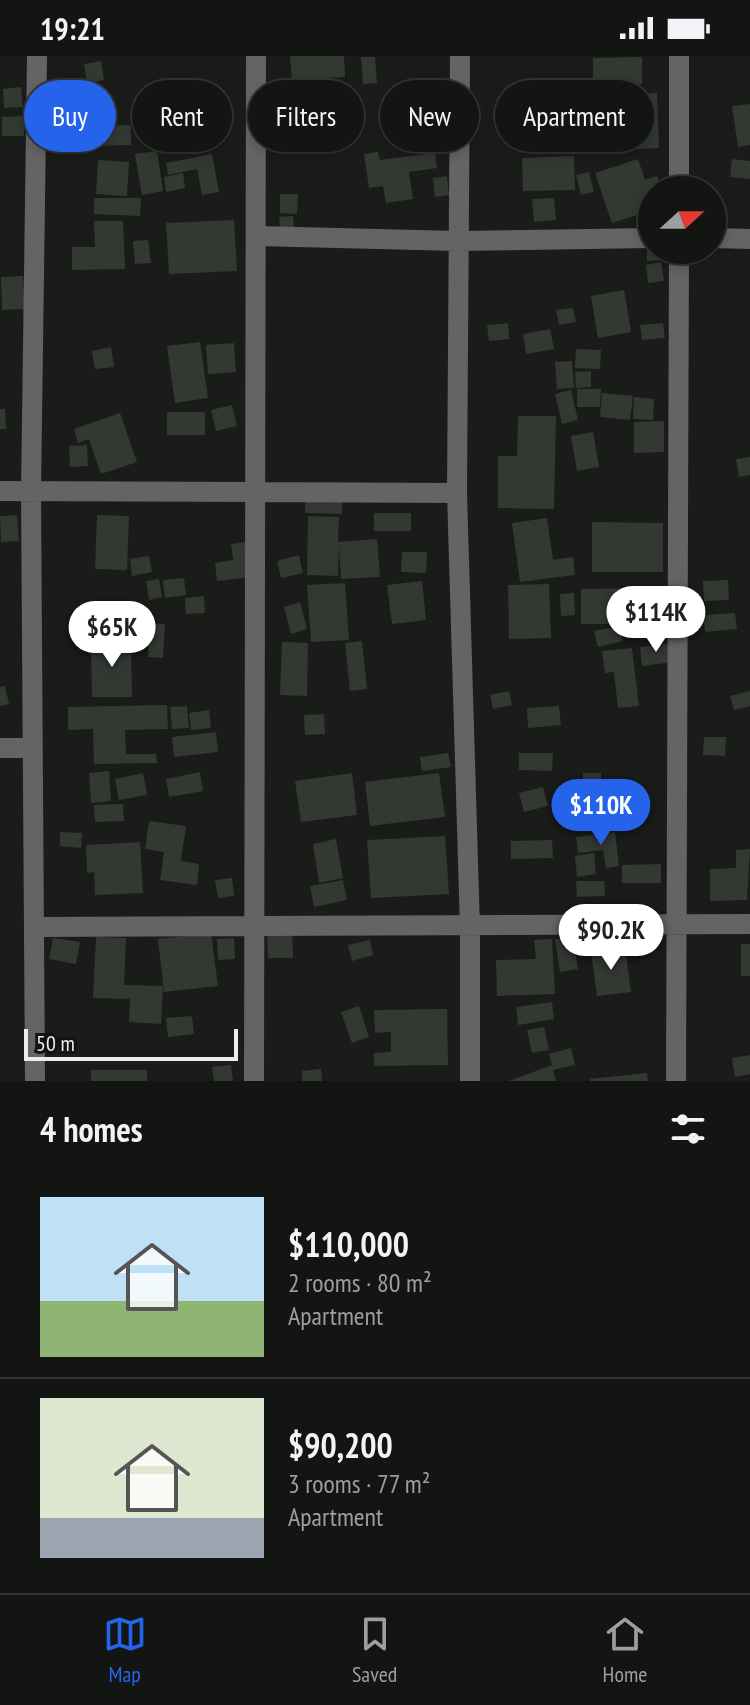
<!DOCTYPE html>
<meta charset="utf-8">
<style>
body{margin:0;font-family:"PT Sans Narrow",sans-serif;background:#1c1e1b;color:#f1f3f6;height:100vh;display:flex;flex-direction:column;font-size:30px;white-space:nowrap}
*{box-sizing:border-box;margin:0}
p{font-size:26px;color:#9d9f9f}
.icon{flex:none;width:44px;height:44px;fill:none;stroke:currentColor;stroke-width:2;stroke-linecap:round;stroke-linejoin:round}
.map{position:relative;height:1025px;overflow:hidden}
.drawer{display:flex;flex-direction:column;background:#131512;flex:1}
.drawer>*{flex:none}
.hud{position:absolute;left:24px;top:24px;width:702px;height:72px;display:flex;gap:16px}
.needle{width:52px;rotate:69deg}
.buttons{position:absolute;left:638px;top:120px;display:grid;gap:16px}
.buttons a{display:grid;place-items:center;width:88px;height:88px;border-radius:50%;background:#131512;box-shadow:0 4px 12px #0003,0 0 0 2px #323432;font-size:40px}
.scale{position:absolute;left:24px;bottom:20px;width:214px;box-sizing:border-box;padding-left:8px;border:4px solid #eceeec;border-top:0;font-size:22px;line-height:28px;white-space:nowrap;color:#eceeec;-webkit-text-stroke:6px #10130f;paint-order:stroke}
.price{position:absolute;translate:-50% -68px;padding:0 18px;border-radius:28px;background:#fff;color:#222;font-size:26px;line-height:52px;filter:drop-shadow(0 2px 4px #0008)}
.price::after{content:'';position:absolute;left:50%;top:48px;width:24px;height:18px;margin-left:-12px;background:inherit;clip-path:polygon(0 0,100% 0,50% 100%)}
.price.current{background:#2563eb;color:#fff}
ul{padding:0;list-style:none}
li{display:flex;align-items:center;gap:24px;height:200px;padding:0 40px}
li+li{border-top:2px solid #323432}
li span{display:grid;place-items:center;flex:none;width:224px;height:160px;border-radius:0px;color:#555}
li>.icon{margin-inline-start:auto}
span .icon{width:96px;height:96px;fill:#fffc;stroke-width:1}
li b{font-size:34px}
h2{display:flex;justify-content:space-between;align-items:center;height:96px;padding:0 40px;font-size:34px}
.pill{padding:0 28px;border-radius:36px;background:#131512;box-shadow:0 4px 12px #0003,0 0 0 2px #323432;font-size:28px;line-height:72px}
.pill.current{background:#2563eb;color:#fff}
.status{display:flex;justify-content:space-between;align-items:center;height:56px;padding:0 40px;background:#131512;direction:ltr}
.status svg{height:22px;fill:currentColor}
.tabs{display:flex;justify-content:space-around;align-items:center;height:112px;border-top:2px solid #323432;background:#131512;font-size:22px;color:#9d9f9f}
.tabs a{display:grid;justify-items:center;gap:4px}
.tabs .current{color:#2563eb}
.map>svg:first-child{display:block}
.building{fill:#343833}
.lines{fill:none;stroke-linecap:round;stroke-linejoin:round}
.minor{stroke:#646365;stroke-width:20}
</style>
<div class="status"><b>19:21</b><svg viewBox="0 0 49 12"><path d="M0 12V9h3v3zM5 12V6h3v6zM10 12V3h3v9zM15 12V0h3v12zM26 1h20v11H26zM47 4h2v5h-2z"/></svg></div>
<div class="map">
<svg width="750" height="1025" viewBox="0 0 750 1025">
<rect width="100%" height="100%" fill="#191c18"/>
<path class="building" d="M290 0H344L345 21 292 24Z
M361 1H375L377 27 363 28Z
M642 1V28L593 29V2Z
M101 5 104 24 87 27 84 8Z
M21 31 23 51 4 52 3 33Z
M216 32 222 73 206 75 208 92 172 98 168 72 154 74 150 42Z
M657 37 659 92 540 97 539 82 578 81 576 40Z
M336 39 338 71 319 73 317 40Z
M750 48V89L738 91 732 50Z
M24 60V80H2V61Z
M536 61 538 80 509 83 507 64Z
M131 69V89L94 90 93 70Z
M315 71 322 91 308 96 302 75Z
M157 95 163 135 142 139 135 98Z
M378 96 380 104 435 97 437 112 409 116 413 143 386 147 383 130 369 132 364 98Z
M212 98 219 136 202 139 197 113 168 119 166 107Z
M574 100 575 134 523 135 522 102Z
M638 103 645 124 657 120 661 134H652V154L612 167 595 117Z
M732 103 750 105V123L730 121Z
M98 104 129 106 127 140 96 138Z
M589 116 594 136 581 139 576 119Z
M183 117 185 132 166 136 164 121Z
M447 120 449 139 435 141 433 122Z
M280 138H298L297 158 280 157Z
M94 142H141L140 160 94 158Z
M554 142 556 164 534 166 532 143Z
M293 160 295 178 281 179 279 161Z
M234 164 237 215 169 218 166 167Z
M94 165H123L125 213 72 214V191H95Z
M148 184 151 207 135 208 133 185Z
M647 191 668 194V204L647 205Z
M661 206 664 225 648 227 646 209Z
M23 220 25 253 2 254 1 221Z
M624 234 631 276 598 282 591 240Z
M573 252 576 266 559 269 556 254Z
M508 267 509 283 489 285 487 269Z
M663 267 665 282 642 284 640 269Z
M550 273 554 293 526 298 523 278Z
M200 286 208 342 175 347 167 290Z
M234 287 236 316 208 318 206 289Z
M111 291 114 311 95 313 92 295Z
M576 293 601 294 600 313 575 312Z
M572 305 574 332 557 333 555 306Z
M591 315V331L576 332 575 316Z
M577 333H601L600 351H577Z
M571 334 578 364 562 368 555 338Z
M602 337 633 340 630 364 600 361Z
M634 341 654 343 653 364 633 363Z
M232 349 237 370 216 375 211 354Z
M0 353H5L6 373H0Z
M167 356H205V379H167Z
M120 357 137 406 101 418 89 383 78 387 74 373Z
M518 360H556L554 453 498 452V400H517Z
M664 365V396L634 397V366Z
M593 376 599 411 577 415 571 380Z
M87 389 88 410 70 411 69 390Z
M750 401V419L739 421 736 403Z
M306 435 343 437 342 458 305 457Z
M374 457H411V475H374Z
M17 459 19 485 1 486 0 460Z
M97 459 129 460 127 514 95 513Z
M308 460 339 461 338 486 377 483 380 521 341 523 339 490 338 520 307 519Z
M547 462 553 504 573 501 575 519 520 526 512 467Z
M592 466 663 467V516H592Z
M246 486 250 521 217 525 215 507 233 504 231 488Z
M402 496H427L426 517 401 516Z
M299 499 303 517 281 522 277 505Z
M149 500 152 516 132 520 130 503Z
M184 522 186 539 165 542 163 524Z
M159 523 162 541 149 544 146 525Z
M728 524 729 544 704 545 703 525Z
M422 525 426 564 392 568 387 529Z
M345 527 349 584 311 586 307 529Z
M549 528 551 582 509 583 508 529Z
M640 532V568H581V533Z
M574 537 575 559 561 560 560 538Z
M204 540 205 557 186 558 185 542Z
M300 546 307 573 291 578 284 551Z
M735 557 737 573 705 576 703 559Z
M150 567 165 568 163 602 148 601Z
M619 570 623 585 598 591 594 575Z
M131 585 132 641H92L91 586Z
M362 585 367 633 350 635 345 587Z
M282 586 308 587 307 640 280 639Z
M671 587 673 606 642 610 640 591Z
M632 592 639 650 618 652 614 616 605 617 602 595Z
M5 630 9 648 0 650V631Z
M509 635 512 649 493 653 490 639Z
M750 635V650L734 654 730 640Z
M167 649 168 673 125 674 126 698H156L157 707 94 708 93 673 68 674V651Z
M187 650 189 672 172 673 170 651Z
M559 650 561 669 528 672 527 652Z
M209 654 211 672 191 674 189 657Z
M324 658 325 678 305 679 304 659Z
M216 676 218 696 174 701 172 681Z
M704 681H726L725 700 703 699Z
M448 697 451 711 422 715 420 701Z
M519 697H553L552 715 519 714Z
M109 715 111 745 91 747 89 717Z
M200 716 203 735 169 741 166 723Z
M143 717 147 739 119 744 115 723Z
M352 717 357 759 301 766 295 725Z
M439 717 445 761 370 770 365 726Z
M583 717H601V732H583Z
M543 731 548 750 524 756 519 737Z
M599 733 603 752 584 756 580 737Z
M123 748 124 765 95 766 94 749Z
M149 765 186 770 181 805 199 808 197 829 160 824 164 796 145 793Z
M60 776 82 777 81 792 60 790Z
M615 776 619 810 606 812 603 794 578 797 576 781Z
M445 780 449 838 371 842 367 784Z
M336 783 343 822 319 827 313 788Z
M552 784 553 802 511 803V785Z
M140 786 143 837 95 839 94 816 87 817 86 789Z
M750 793 747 844 710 845V813L736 812V794Z
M594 797 596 818 577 821 575 800Z
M661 808V827H622V809Z
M232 822 234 840 218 842 215 824Z
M343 824 347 844 314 851 310 830Z
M576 825H604L605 840 577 841Z
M267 875H292L293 902H268Z
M211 877 218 930 164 936 158 883Z
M96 881 126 882 124 929 163 930 161 968 129 966 130 943 93 942Z
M573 881 578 913 560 916 555 883Z
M53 882 80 886 76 908 49 903Z
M234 882 235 903 218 904 217 883Z
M552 883 555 938 497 940 496 904 536 903 534 884Z
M370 884 373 899 352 905 348 889Z
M741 888H750V920H741Z
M625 892 631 936 597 940 591 896Z
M552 946 554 963 518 969 516 951Z
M359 950 369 981 352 987 341 956Z
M447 953 448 1009 374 1010V997L391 996V976L375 977 374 954Z
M192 960 194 978 168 981 166 962Z
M544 971 549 994 532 997 527 974Z
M571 992 575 1009 553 1014 556 1025H509L552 1009 549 998Z
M750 999V1018L735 1021 732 1002Z
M231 1009 233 1025H214L212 1011Z
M321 1013 322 1025H302V1015Z
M91 1014H147V1025H91Z
M647 1017 648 1025H590V1023Z"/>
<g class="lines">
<path class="minor" d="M460 0 457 437 470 872V1025
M679 0V134
M256 180 458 185 652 182
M712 182 750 183
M0 435 457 437
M0 692H32
M36 871 750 868
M35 1025 31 436 37 0
M254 1025 256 0
M676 1025 679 194"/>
</g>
</svg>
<div class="buttons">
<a><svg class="needle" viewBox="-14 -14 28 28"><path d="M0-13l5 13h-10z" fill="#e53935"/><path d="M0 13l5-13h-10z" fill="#9d9f9f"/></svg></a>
</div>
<div class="scale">50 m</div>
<b class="price" style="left:656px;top:598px">$114K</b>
<b class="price" style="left:112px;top:613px">$65K</b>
<b class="price current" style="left:601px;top:791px">$110K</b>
<b class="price" style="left:611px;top:916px">$90.2K</b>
<div class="hud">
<a class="pill current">Buy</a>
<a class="pill">Rent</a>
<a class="pill">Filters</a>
<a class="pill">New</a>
<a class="pill">Apartment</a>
</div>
</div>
<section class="drawer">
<h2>4 homes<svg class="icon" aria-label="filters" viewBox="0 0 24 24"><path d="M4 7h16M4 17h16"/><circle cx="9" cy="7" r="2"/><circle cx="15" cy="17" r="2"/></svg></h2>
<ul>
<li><span style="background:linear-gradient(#bfe0f5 65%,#8fb573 0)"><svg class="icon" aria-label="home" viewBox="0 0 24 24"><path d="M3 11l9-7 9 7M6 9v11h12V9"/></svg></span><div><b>$110,000</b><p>2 rooms · 80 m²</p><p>Apartment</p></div></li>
<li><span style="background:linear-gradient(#dfe7d0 75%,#9aa5b1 0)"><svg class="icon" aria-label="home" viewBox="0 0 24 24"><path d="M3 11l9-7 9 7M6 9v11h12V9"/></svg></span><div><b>$90,200</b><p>3 rooms · 77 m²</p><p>Apartment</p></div></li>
</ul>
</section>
<nav class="tabs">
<a class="current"><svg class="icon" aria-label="map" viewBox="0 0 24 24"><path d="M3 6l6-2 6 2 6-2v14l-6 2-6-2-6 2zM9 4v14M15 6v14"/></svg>Map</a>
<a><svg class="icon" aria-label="saved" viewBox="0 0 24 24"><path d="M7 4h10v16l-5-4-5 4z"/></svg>Saved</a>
<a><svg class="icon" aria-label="home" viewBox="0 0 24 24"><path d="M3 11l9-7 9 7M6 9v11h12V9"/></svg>Home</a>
</nav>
